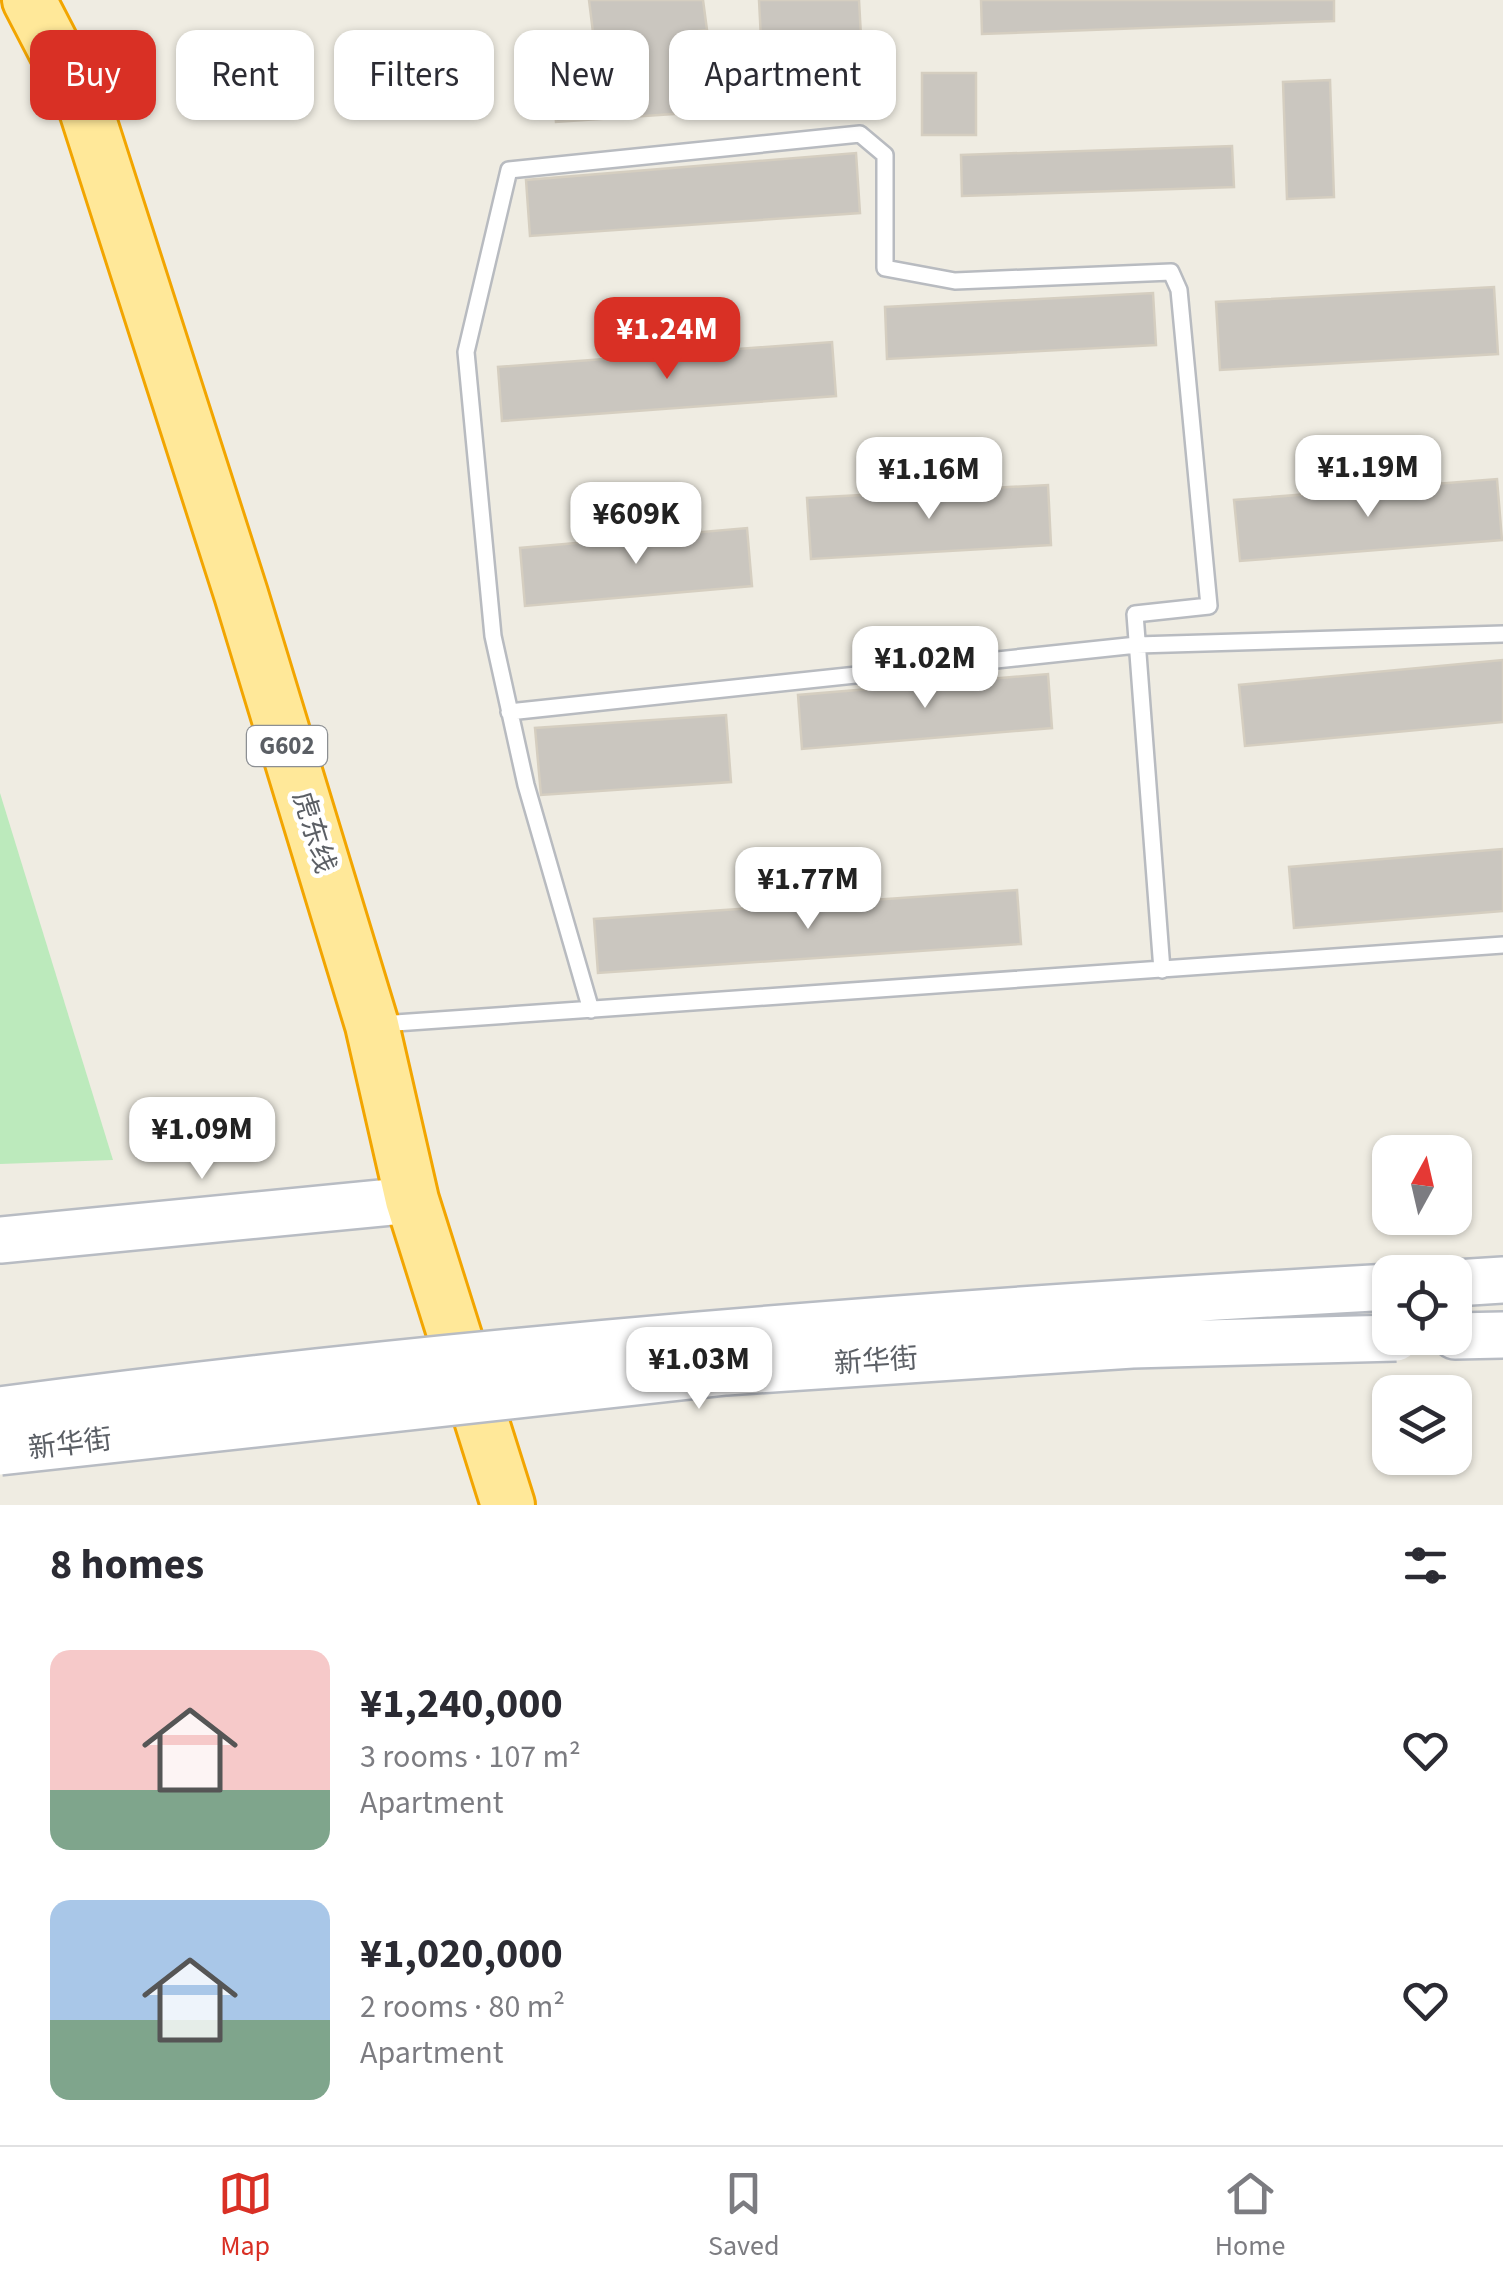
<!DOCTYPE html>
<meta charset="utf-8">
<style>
body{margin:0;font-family:"Source Sans 3","Noto Sans SC",sans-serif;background:#f2f2f3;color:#2b2b33;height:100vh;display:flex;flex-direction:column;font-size:38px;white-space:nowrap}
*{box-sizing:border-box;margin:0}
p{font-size:32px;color:#7c7c81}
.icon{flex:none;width:55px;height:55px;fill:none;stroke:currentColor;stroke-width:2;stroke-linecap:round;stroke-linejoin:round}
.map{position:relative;height:1505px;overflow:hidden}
.drawer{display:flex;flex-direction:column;background:#fff;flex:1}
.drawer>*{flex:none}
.banner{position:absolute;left:30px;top:30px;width:1000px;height:90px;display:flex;gap:20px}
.needle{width:65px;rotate:8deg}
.controls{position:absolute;left:1372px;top:1135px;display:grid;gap:20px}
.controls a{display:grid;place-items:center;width:100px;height:100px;border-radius:20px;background:#fff;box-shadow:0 2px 8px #0004;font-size:50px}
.price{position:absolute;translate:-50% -85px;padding:0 22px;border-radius:20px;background:#fff;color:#222;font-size:32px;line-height:65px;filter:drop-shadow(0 2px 5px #0008)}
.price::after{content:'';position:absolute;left:50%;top:60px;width:30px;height:22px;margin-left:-15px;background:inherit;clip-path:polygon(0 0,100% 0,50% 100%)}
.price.active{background:#d93025;color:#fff}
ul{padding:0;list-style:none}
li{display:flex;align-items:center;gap:30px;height:250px;padding:0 50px}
li span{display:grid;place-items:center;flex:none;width:280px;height:200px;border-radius:20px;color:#555}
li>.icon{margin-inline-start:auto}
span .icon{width:120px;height:120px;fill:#fffc;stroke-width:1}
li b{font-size:42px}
h2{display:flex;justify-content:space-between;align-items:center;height:120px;padding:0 50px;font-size:42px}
.pill{padding:0 35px;border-radius:20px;background:#fff;box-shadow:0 2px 8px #0004;font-size:35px;line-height:90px}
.pill.active{background:#d93025;color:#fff}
.menu{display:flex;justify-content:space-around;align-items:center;height:140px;border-top:2px solid #e1e1e2;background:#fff;font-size:28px;color:#7c7c81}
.menu a{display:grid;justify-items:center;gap:5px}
.menu .active{color:#d93025}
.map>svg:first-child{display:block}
.green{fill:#bceabc}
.building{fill:#cac6bf;stroke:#d5cec0;stroke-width:2.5}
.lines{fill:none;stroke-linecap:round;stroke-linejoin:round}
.service-casing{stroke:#b8bbc0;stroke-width:20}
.secondary-casing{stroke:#b8bcc3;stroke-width:50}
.trunk-casing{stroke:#f2a500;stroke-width:58}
.service{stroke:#fff;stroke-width:15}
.secondary{stroke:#fff;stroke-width:45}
.trunk{stroke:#ffe899;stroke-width:52}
.secondary-bridge-casing{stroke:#b8bcc3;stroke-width:50;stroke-linecap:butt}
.secondary-bridge{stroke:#fff;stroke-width:45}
.labels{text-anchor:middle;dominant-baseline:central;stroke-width:9;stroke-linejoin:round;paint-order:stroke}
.shield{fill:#fff;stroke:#8c8f93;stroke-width:2.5}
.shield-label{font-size:25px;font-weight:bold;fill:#5b5f65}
.street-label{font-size:28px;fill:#5b5f65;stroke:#fff}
</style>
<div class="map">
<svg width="1503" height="1505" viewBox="0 0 1503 1505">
<rect width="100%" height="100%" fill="#efece2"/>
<path class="green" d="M0 793 113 1160 0 1164Z"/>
<path class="building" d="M589 0H703L707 30 697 31 703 112 556 122 552 68 597 65Z
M759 0H859L863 73 763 78Z
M981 0H1334V21L982 34Z
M922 73H976V135H922Z
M1330 80 1334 197 1287 199 1283 82Z
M1232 146 1234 187 962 196 961 155Z
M856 153 860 213 530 236 526 180Z
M1494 287 1498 354 1220 370 1216 302Z
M1153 293 1156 345 887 359 885 307Z
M832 342 836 396 502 421 498 367Z
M1497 479 1502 540 1240 561 1234 500Z
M1048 485 1051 545 811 559 807 498Z
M747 528 752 586 525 606 520 548Z
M1503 660V722L1245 746 1239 685Z
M1048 674 1052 728 802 749 798 695Z
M726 715 731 782 541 795 535 728Z
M1503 849V911L1294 928 1289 867Z
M1017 890 1021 944 598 973 594 919Z"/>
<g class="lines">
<g class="service-casing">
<path id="service" d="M509 712 1137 645 1503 634
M591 1010 526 785 493 636 466 352 509 170 860 134 885 155V268L955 281 1171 272 1179 290 1209 606 1135 614 1162 970
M381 1024 1503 945"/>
</g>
<g class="secondary-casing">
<path id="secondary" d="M0 1240 412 1200
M1455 1283 1503 1280
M1455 1336 1503 1335"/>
</g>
<g class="trunk-casing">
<path id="trunk" d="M29 0 86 110 241 594 372 1025 412 1200 508 1505"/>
</g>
<use href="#service" class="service"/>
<use href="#secondary" class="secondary"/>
<use href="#trunk" class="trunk"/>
<g class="secondary-bridge-casing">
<path id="secondary-bridge" d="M0 1410C462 1349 925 1313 1390 1287
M0 1452 726 1372 1132 1345 1396 1338"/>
</g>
<use href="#secondary-bridge" class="secondary-bridge"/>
</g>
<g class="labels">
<rect class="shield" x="247" y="726" width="80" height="40" rx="8"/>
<g class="shield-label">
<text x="287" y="746">G602</text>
</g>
<g class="street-label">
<text transform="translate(314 832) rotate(73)">虎东线</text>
<text transform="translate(876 1361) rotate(-4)">新华街</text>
<text transform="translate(70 1444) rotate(-7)">新华街</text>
</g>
</g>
</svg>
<div class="controls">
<a><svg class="needle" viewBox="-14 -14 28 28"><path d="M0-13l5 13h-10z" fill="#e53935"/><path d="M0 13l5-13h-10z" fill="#7c7c81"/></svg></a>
<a><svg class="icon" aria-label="locate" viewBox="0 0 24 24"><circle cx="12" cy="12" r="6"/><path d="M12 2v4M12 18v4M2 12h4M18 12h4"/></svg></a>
<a><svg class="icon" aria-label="layers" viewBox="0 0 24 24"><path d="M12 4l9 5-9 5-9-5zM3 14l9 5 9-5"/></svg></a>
</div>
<b class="price active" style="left:667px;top:382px">¥1.24M</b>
<b class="price" style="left:1368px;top:520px">¥1.19M</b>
<b class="price" style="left:929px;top:522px">¥1.16M</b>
<b class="price" style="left:636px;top:567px">¥609K</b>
<b class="price" style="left:925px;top:711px">¥1.02M</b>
<b class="price" style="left:808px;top:932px">¥1.77M</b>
<b class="price" style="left:202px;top:1182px">¥1.09M</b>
<b class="price" style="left:699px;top:1412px">¥1.03M</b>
<div class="banner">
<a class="pill active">Buy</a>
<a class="pill">Rent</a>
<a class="pill">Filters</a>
<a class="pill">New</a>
<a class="pill">Apartment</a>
</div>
</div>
<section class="drawer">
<h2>8 homes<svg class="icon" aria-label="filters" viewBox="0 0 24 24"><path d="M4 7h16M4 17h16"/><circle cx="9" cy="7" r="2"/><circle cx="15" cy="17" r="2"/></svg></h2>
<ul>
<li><span style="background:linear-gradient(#f6c9c9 70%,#7fa58c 0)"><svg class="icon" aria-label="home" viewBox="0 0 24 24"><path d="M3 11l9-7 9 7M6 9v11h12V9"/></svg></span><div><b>¥1,240,000</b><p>3 rooms · 107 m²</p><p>Apartment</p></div><svg class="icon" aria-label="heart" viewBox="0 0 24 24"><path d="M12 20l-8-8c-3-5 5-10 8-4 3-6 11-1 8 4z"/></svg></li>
<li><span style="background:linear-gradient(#a9c7e8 60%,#7fa58c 0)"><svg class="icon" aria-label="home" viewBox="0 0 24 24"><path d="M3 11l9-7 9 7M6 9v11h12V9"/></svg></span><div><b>¥1,020,000</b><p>2 rooms · 80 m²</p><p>Apartment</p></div><svg class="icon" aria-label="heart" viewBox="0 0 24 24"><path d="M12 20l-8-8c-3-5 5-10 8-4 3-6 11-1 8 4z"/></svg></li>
</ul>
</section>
<nav class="menu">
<a class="active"><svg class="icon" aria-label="map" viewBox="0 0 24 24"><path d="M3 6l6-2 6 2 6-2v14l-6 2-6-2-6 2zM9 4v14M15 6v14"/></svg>Map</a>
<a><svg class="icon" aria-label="saved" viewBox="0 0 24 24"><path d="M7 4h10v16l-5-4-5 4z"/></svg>Saved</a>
<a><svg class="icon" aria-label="home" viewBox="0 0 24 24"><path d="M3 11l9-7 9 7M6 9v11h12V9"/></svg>Home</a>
</nav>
